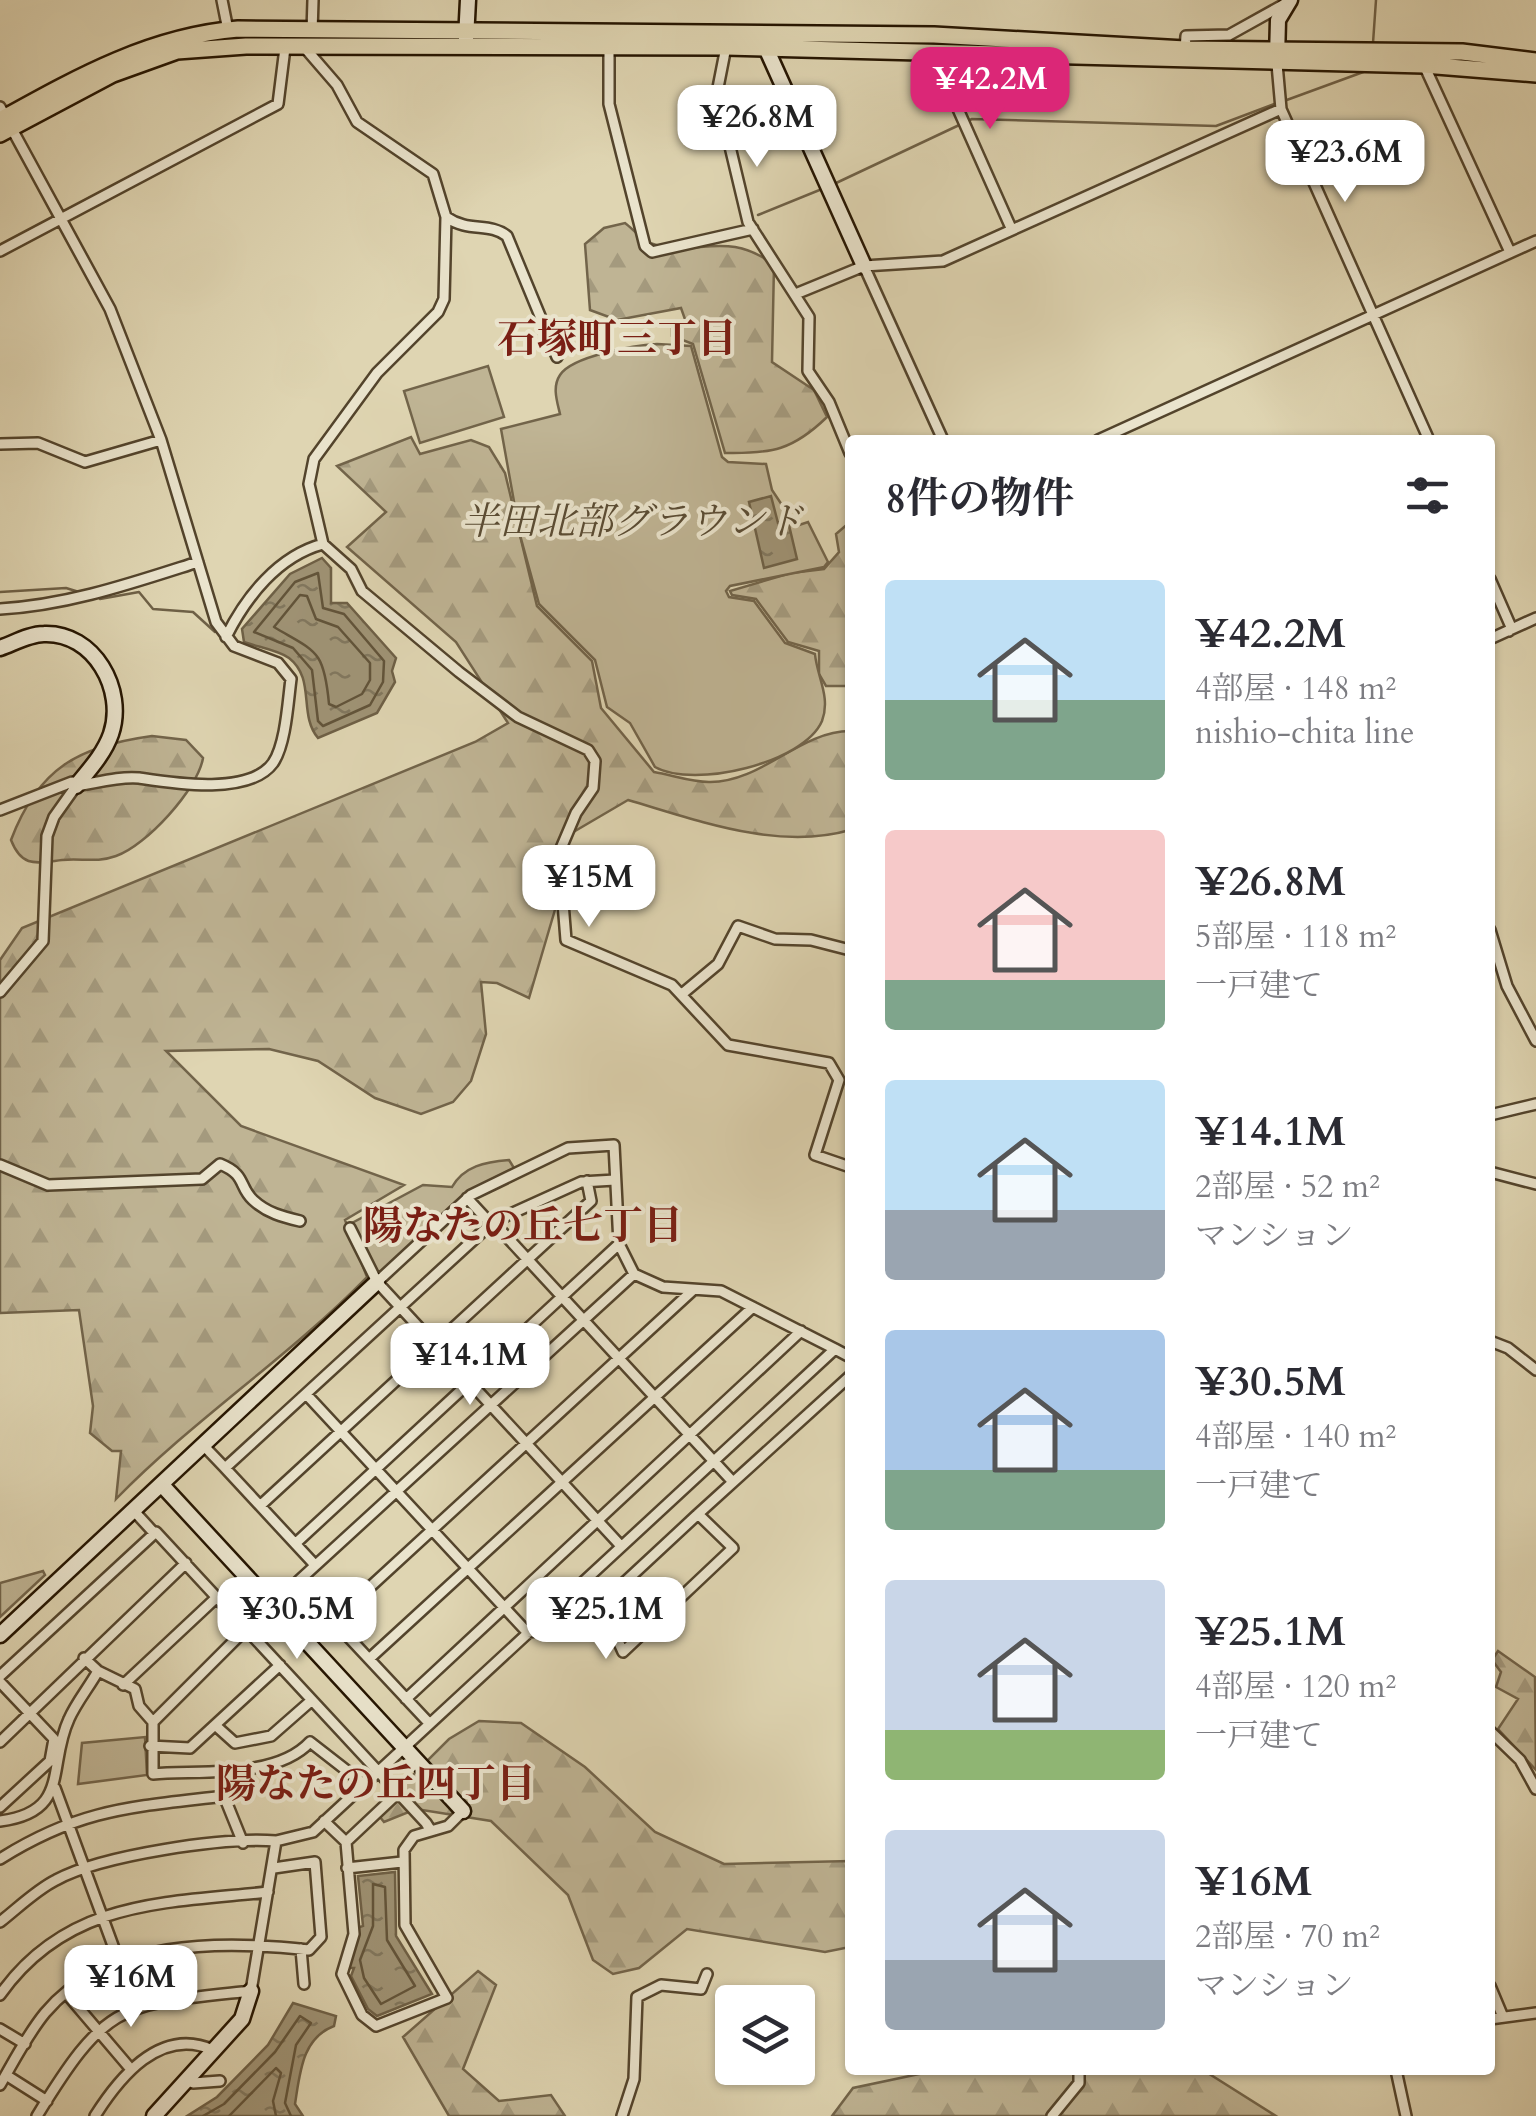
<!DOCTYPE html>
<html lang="ja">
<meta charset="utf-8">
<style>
body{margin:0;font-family:Cardo,"Noto Serif JP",serif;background:#f2f2f3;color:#2b2b33;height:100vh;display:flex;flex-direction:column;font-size:38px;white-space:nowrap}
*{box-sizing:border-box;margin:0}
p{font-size:32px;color:#7c7c81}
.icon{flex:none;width:55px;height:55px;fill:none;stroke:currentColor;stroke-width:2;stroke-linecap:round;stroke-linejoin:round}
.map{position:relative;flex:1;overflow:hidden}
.panel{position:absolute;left:845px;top:435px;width:650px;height:1640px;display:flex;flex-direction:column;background:#fff;border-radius:10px;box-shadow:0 2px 8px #0004}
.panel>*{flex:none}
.tools{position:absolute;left:715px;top:1985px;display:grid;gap:20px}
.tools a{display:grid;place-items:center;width:100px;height:100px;border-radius:10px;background:#fff;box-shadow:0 2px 8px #0004;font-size:50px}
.price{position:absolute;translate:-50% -85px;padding:0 22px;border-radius:20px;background:#fff;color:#222;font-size:32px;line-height:65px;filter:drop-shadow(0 2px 5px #0008)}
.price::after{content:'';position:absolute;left:50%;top:60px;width:30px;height:22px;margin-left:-15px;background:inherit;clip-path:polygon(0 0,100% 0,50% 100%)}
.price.active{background:#db2777;color:#fff}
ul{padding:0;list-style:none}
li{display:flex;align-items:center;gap:30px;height:250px;padding:0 40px}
li span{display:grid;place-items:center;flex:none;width:280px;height:200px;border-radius:10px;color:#555}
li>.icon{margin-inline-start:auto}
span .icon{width:120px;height:120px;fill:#fffc;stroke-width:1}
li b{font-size:42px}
h2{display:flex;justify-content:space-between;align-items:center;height:120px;padding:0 40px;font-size:42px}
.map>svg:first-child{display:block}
.forest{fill:url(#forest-firs);stroke:#72644a;stroke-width:2.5}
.park{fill:#bfb494;stroke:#72644a;stroke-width:2.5}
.water{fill:url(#water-ripples);stroke:#6e6046;stroke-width:2.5}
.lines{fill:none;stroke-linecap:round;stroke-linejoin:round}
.shore{stroke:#62543a;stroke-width:2.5}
.stream{stroke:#6e6046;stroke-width:2.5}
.street-casing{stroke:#53442c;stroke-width:14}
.secondary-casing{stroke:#241400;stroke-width:19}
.primary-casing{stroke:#241400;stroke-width:20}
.street{stroke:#eae4cd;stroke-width:9}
.secondary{stroke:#eae4cd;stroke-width:14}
.primary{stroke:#dfd5b2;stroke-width:15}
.labels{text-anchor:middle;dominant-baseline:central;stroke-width:8;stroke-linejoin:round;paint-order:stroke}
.park-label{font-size:38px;font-style:italic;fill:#5a4c34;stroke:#eae4cd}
.neighbourhood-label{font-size:40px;font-weight:bold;fill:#7a1f14;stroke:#eae4cd}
</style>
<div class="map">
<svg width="1536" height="2116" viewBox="0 0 1536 2116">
<defs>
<pattern id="forest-firs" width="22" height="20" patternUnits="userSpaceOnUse" patternTransform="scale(2.5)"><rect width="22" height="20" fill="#bfb494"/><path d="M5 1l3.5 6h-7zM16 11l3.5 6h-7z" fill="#a49a7e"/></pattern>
<pattern id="water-ripples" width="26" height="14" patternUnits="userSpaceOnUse" patternTransform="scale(2.5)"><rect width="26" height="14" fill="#9f9375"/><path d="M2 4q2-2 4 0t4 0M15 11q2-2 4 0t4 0" fill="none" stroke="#81775e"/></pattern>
</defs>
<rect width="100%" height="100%" fill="#dfd5b2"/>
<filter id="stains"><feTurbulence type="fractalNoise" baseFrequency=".002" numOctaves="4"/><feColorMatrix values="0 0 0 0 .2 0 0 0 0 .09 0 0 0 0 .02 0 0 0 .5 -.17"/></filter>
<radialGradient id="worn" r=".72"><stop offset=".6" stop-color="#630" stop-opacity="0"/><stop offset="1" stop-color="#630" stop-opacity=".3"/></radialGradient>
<path class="forest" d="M625 223C632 228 642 240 650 243 695 259 726 228 774 265L772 362 814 390 827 417C793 450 772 454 725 453L693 344 672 336V328L686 322 681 308 617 320 590 310 585 244 604 228Z
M411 437 420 454 471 440 489 447 505 473 537 606 592 661 601 708 654 772C672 775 691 782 709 782 761 783 800 731 850 731V830C778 851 697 820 628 800L570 834 559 896 529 998 497 983 481 982 486 1034 471 1081 453 1102 421 1114 375 1098 318 1061 269 1049 166 1051 241 1126 404 1185 345 1220 367 1277C289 1357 194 1419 116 1499L121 1451H112L90 1433 93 1406 79 1310 0 1313V960L22 928 475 742 508 723 456 642 347 547 386 512 337 466Z
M850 522V686H826L819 674V651L788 642 756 599 732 595 730 591 791 573 824 569 839 552 836 534Z
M152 736 186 740 203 758C198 789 146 846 116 856 97 863 81 858 62 860 36 863 22 868 11 840 38 768 79 746 152 736Z
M1498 1651 1535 1677 1536 1770 1498 1729 1518 1699 1496 1687 1501 1672 1492 1660Z
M479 1721 521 1723 585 1767 655 1832 724 1864 850 1861V1947L825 1952 687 1929 639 1968 613 1974 593 1960 568 1895 491 1821 416 1809 384 1822 376 1812 449 1739Z
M478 1971 496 1985 463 2069 499 2101 551 2095 565 2116H449L403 2037Z
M938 2070H1203L1276 2116H832L853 2088Z"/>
<path class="park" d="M657 344 691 346 722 457 728 462 766 464 772 490 796 526 808 522 828 562 824 567 730 586 726 591 729 597 754 601 785 643 815 654C817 677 831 697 822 721 804 763 694 789 655 767L630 723 607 707 595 660 539 604 520 535 501 429 560 414C557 401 552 387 560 375 572 356 636 345 657 344Z
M488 366 504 417 420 443 404 391Z
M509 1160 514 1168 469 1191 381 1272 376 1271 352 1223 423 1185 452 1187C464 1166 485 1162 509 1160Z
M43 1571 45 1575 0 1617V1583Z
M145 1737 147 1775 78 1784 82 1743Z"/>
<path class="water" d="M771 496 778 523 788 521 797 559 764 568 749 502Z
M322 558 331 568V603H347L396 658 392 671 395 682 377 713 318 738C298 714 316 679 289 658 278 650 257 647 244 642L242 629 290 574Z
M395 1872 396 1936 432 1994 377 2016 368 2009 351 1976 354 1968H347L357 1928 363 1926 358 1876Z
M293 2003 336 2016 334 2026C302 2038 300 2073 295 2104L303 2116H187L217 2097 268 2045Z"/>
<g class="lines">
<path class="shore" d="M318 573 323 608 344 614 384 661 383 682 370 705 323 726 318 721 312 670 293 648 254 632 295 582Z
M300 595 307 596 316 619 338 627 370 663V680L362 694 336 707 329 704C324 649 316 652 274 627Z
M373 1884 385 1887 387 1940 415 1986 381 2004 364 1978 360 1960 373 1926Z
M203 2116 224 2104 275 2052 300 2016 311 2023 296 2045 285 2103 291 2116
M229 2116 276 2068 281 2073 273 2101 276 2116"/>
<path class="stream" d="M1373 43 1376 0
M1284 101 1366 71
M834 184 972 119 1216 126 1277 103
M758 215 822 189
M0 592 66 588 79 592
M100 599 139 592 153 609 193 612 215 632"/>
<g class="street-casing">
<path id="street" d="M222 0 228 30
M312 32 313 0
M726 47 713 113 727 134 748 222 809 317 808 371 829 402 850 453
M305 48 337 85 357 122 433 174 446 217 444 299 438 312 377 373 314 459 309 484 323 544 351 569 362 591 459 672 518 717 588 750 595 761 593 788 576 813 559 853 566 940 672 985 728 1045 829 1063 839 1080 815 1155 850 1167
M609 48V104L645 246 652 252 753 229
M1185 49 1186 36 1229 35 1283 5
M933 53 1011 228
M1277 64 1281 109 1429 440
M1424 65 1510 252
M0 107 110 309 161 440 216 622 234 646 278 663 291 679C288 701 286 744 273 763 249 796 172 783 139 778 119 776 96 783 76 786L72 782 0 810
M446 217C469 233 489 222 507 236L557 357
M0 251 278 104 285 48
M864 266 943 440
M798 293 864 266 943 261 1281 109
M1098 440 1536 241
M0 444 38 443 85 462 161 440
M1490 579 1511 627 1509 631
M0 609C69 605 132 583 198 562
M226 637C246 597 278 556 323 544
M1490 639 1536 618
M1490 930 1507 986 1536 1041
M0 992 43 941 47 836 54 817 76 786
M682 994 718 964 738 926 775 939 811 940 850 950
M1490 1115 1536 1104
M0 1165 48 1185 202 1179 220 1164C247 1175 238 1186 253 1200 267 1213 283 1217 300 1221
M1490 1172 1536 1184
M467 1198 491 1224
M493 1222 733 1482
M350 1228 377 1282 621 1546
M1490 1341 1508 1348 1536 1370
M835 1349 850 1357
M306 1394 527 1632 611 1625 623 1652 733 1548 698 1514 850 1376
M204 1446 225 1468
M262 1504 591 1201 587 1181
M134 1511 155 1534
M296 1543 619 1244
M315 1565 225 1468 493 1222 581 1182 615 1180
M297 1582 428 1722
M578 1586 611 1625
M598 1607 698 1514
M333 1621 692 1291
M84 1658 98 1671 135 1689 139 1706 153 1722
M369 1659 753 1307
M0 1676 156 1532 426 1823 431 1831 414 1836 404 1850 405 1925 447 1998 376 2026 362 2015 342 1974 354 1934 346 1842 324 1821
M0 1682 54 1739 50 1761 0 1807
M123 1685 217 1597
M406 1699 801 1331
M215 1725 235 1743 271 1736 312 1700
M1490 1731 1520 1760 1536 1789
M0 1742 186 1563
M150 1746 190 1748 280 1665
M364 1784 310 1742C276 1779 199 1770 153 1774V1722L246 1629 634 1274
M55 1788 119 1962
M0 1821C71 1812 47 1766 69 1719 76 1703 89 1687 98 1671
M431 1831 448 1826 463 1811
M276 1841 313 1832 835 1349 721 1291 663 1287 634 1274 619 1244 614 1145 568 1148 471 1195 377 1282
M346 1842 398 1793
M0 1859C81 1808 133 1807 224 1796L243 1843
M347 1868 402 1862
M0 1922C18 1908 36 1890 56 1880 102 1855 224 1837 276 1841L251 1991C120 2005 108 2000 37 2116
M301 1949 304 1984
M1490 1986 1503 2017
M66 1993 129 2067
M0 1995C67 1900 164 1903 268 1892
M1490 2019 1536 2013
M0 2029 25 2044
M1396 2070 1406 2116
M6 2075 47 2101
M187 2079 193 2083 220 2081
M0 2085C14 2061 27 2035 45 2013 107 1939 221 1940 309 1950L321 1937 315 1862 274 1868
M95 2116C119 2078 160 2026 213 2050
M622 2116 634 2079 637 1997 661 1985 701 1989 707 1974
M1052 2116 1079 2083V2070"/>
</g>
<g class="secondary-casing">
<path id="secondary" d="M466 39 468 0
M762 39 864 266
M1277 58 1278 20 1290 0
M0 648C14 643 30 634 44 634 94 632 126 690 111 734 104 754 89 770 76 786
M162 1485 463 1811
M0 1635 377 1282
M154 2116 242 2019 251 1991"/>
</g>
<g class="primary-casing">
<path id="primary" d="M0 120C76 78 150 36 238 29L934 35 1185 49 1462 52 1536 61
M0 134 113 74 177 51 246 46 726 47 1424 65 1536 74"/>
</g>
<use href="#street" class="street"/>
<use href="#secondary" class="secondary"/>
<use href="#primary" class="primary"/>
</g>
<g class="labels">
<g class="park-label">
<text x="632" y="522">半田北部グラウンド</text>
</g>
<g class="neighbourhood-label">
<text x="617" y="339">石塚町三丁目</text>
<text x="523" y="1226">陽なたの丘七丁目</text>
<text x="376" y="1784">陽なたの丘四丁目</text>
</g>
</g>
<rect width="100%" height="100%" filter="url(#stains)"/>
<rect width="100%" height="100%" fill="url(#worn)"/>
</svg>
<div class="tools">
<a><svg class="icon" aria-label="layers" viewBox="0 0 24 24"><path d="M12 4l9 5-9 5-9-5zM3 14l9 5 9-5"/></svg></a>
</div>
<b class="price active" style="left:990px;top:132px">¥42.2M</b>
<b class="price" style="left:757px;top:170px">¥26.8M</b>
<b class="price" style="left:1345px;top:205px">¥23.6M</b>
<b class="price" style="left:589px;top:930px">¥15M</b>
<b class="price" style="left:470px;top:1408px">¥14.1M</b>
<b class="price" style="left:297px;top:1662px">¥30.5M</b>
<b class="price" style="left:606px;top:1662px">¥25.1M</b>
<b class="price" style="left:131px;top:2030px">¥16M</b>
<section class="panel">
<h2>8件の物件<svg class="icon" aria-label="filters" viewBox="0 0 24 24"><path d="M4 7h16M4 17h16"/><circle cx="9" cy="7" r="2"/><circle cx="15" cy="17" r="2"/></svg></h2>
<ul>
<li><span style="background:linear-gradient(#bfe0f5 60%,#7fa58c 0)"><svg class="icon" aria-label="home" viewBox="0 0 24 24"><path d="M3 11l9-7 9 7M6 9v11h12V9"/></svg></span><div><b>¥42.2M</b><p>4部屋 · 148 m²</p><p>nishio-chita line</p></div></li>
<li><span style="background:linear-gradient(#f6c9c9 75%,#7fa58c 0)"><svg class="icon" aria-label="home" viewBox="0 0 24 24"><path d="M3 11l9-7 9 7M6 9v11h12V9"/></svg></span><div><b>¥26.8M</b><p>5部屋 · 118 m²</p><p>一戸建て</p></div></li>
<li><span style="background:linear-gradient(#bfe0f5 65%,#9aa5b1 0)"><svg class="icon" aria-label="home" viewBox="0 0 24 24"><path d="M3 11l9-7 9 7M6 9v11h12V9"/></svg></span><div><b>¥14.1M</b><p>2部屋 · 52 m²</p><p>マンション</p></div></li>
<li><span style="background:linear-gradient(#a9c7e8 70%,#7fa58c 0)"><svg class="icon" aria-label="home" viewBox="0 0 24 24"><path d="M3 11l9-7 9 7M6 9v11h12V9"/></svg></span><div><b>¥30.5M</b><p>4部屋 · 140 m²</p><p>一戸建て</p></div></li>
<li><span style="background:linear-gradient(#c9d6e8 75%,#8fb573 0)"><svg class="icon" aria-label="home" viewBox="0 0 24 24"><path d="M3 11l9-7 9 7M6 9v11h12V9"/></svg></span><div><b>¥25.1M</b><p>4部屋 · 120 m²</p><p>一戸建て</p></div></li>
<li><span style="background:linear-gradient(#c9d6e8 65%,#9aa5b1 0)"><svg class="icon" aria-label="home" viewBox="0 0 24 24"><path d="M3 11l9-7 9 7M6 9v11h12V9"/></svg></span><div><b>¥16M</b><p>2部屋 · 70 m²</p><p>マンション</p></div></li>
</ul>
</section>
</div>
